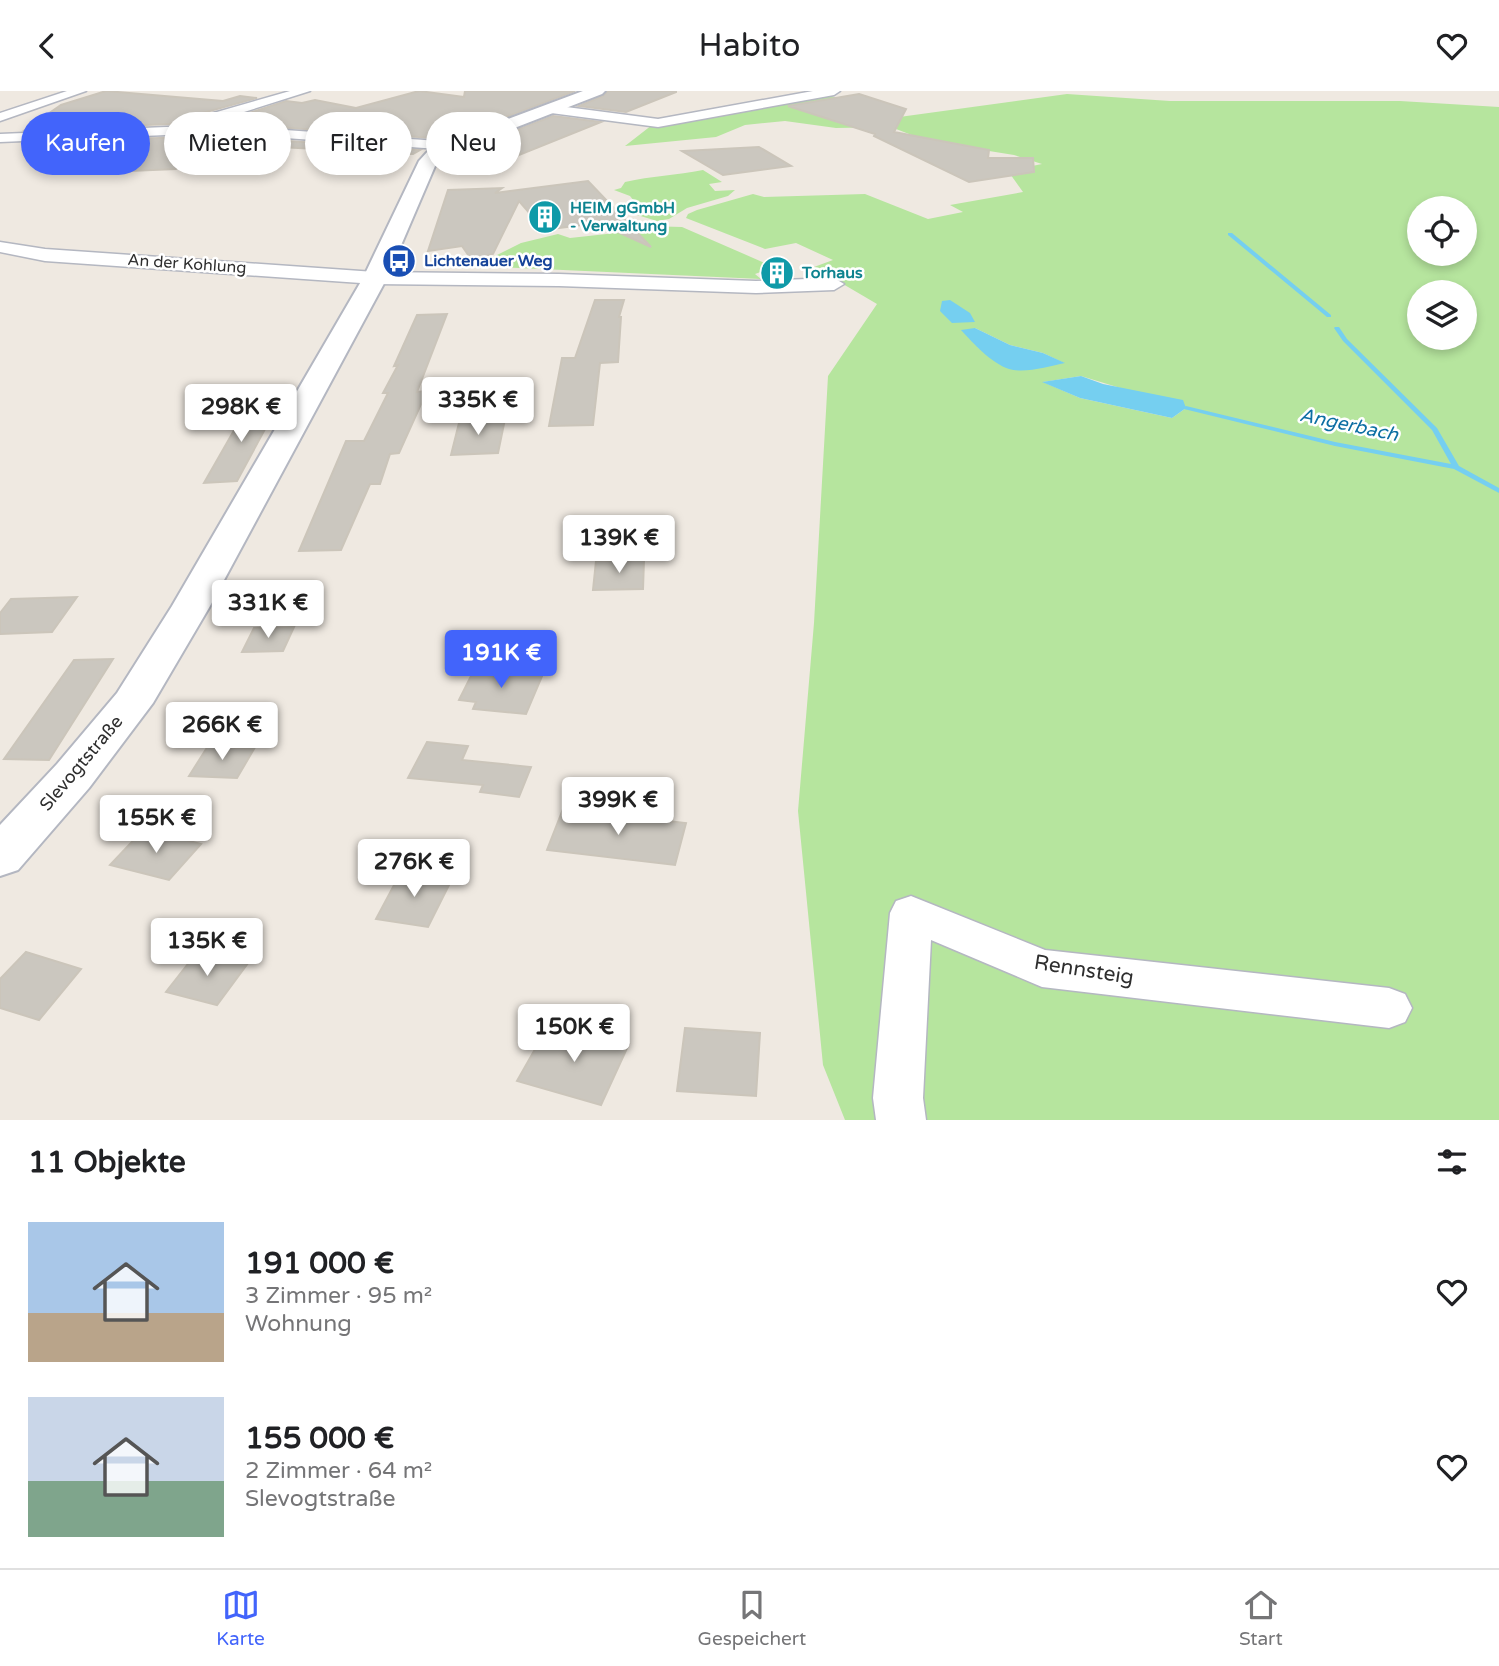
<!DOCTYPE html>
<html lang="de">
<meta charset="utf-8">
<style>
body{margin:0;font-family:"Varela Round",sans-serif;background:#f2f2f2;color:#202124;height:100vh;display:flex;flex-direction:column;font-size:26px;white-space:nowrap}
*{box-sizing:border-box;margin:0}
p{font-size:23px;color:#757577}
.icon{flex:none;width:38px;height:38px;fill:none;stroke:currentColor;stroke-width:2;stroke-linecap:round;stroke-linejoin:round}
.map{position:relative;height:1029px;overflow:hidden}
.panel{display:flex;flex-direction:column;background:#fff;flex:1}
.panel>*{flex:none}
.banner{position:absolute;left:21px;top:21px;width:700px;height:63px;display:flex;gap:14px}
.fabs{position:absolute;left:1407px;top:105px;display:grid;gap:14px}
.fabs a{display:grid;place-items:center;width:70px;height:70px;border-radius:50%;background:#fff;box-shadow:0 4px 10px #0003;font-size:35px}
.price{position:absolute;translate:-50% -60px;padding:0 16px;border-radius:7px;background:#fff;color:#222;font-size:23px;line-height:46px;filter:drop-shadow(0 2px 4px #0008)}
.price::after{content:'';position:absolute;left:50%;top:42px;width:21px;height:16px;margin-left:-10px;background:inherit;clip-path:polygon(0 0,100% 0,50% 100%)}
.price.selected{background:#4264fb;color:#fff}
ul{padding:0;list-style:none}
li{display:flex;align-items:center;gap:21px;height:175px;padding:0 28px}
li span{display:grid;place-items:center;flex:none;width:196px;height:140px;border-radius:0px;color:#555}
li>.icon{margin-inline-start:auto}
span .icon{width:84px;height:84px;fill:#fffc;stroke-width:1}
li b{font-size:30px}
h2{display:flex;justify-content:space-between;align-items:center;height:84px;padding:0 28px;font-size:30px}
.tag{padding:0 24px;border-radius:32px;background:#fff;box-shadow:0 4px 10px #0003;font-size:24px;line-height:63px}
.tag.selected{background:#4264fb;color:#fff}
header{display:flex;justify-content:space-between;align-items:center;height:91px;padding:0 28px;background:#fff;font-size:32px;font-weight:600}
.tab-bar{display:flex;justify-content:space-around;align-items:center;height:98px;border-top:2px solid #e0e0e0;background:#fff;font-size:19px;color:#757577}
.tab-bar a{display:grid;justify-items:center;gap:4px}
.tab-bar .selected{color:#4264fb}
.map>svg:first-child{display:block}
.green{fill:#b6e59e;fill-rule:evenodd}
.water{fill:#75cff0}
.lines{fill:none;stroke-linecap:round;stroke-linejoin:round}
.stream{fill:#75cff0;fill-rule:evenodd}
.building{fill:#cbc7bf;stroke:#cbc5ba;stroke-width:2}
.street-casing{stroke:#b4b7c1;stroke-width:3}
.secondary-casing{stroke:#b4b7c1;stroke-width:4}
.street{fill:#fff;fill-rule:evenodd}
.secondary{fill:#fff;fill-rule:evenodd}
.labels{text-anchor:middle;dominant-baseline:central;stroke-width:5;stroke-linejoin:round;paint-order:stroke}
.far-culture-label{font-size:16px;font-weight:bold;fill:#0d838f;stroke:#fff;text-anchor:start}
.far-transit-label{font-size:16px;font-weight:bold;fill:#164399;stroke:#fff;text-anchor:start}
.far-street-label{font-size:16px;fill:#2e2e2e;stroke:#fff}
.street-label{font-size:18px;fill:#2e2e2e;stroke:#fff}
.water-label{font-size:19px;font-style:italic;fill:#0d6fa3;stroke:#fff}
.near-street-label{font-size:21px;fill:#2e2e2e;stroke:#fff}
</style>
<header><svg class="icon" aria-label="back" viewBox="0 0 24 24"><path d="M15 5l-7 7 7 7"/></svg>Habito<svg class="icon" aria-label="heart" viewBox="0 0 24 24"><path d="M12 20l-8-8c-3-5 5-10 8-4 3-6 11-1 8 4z"/></svg></header>
<div class="map">
<svg width="1499" height="1029" viewBox="0 0 1499 1029">
<rect width="100%" height="100%" fill="#efe9e1"/>
<path class="green" d="M826 3 892 27 1067 3 1170 10H1400L1499 16V1029H845L823 974 798 720 814 532 828 285 877 213 814 176 833 169 796 152 765 158 686 127 688 123 697 119 753 103 764 106 865 103 928 128 963 121 950 114 1023 101 1008 80 1042 73 1014 64 927 50 891 36 836 37 785 30 745 34 716 46 625 55 652 34ZM1419 117H1465V163H1419ZM1419 201H1465V247H1419ZM975 237 1010 254 1043 262 1064 272 978 257ZM1081 285 1186 317 1172 327 1080 307 1043 291Z
M703 79 722 91 709 93 715 100 735 99 728 105 687 117 669 128 657 130 624 120 617 113 634 110 630 105 614 99 621 97 625 91C651 85 677 84 703 79Z
M647 135 682 136 774 176 755 183 761 188 497 176 493 166 521 152 558 143 570 147 634 140Z"/>
<path class="water" d="M950 209 970 222 975 231 952 232 940 220 942 210Z
M975 237 1010 254 1043 262 1065 272C1049 275 1025 283 1009 278 991 272 974 253 961 239Z
M1081 285 1103 293 1183 309 1186 317 1172 327 1080 307 1042 291Z"/>
<g class="lines">
<path class="stream" d="M1228 142H1232L1331 224V226H1327L1228 144Z
M1335 236H1339L1347 248 1437 337 1459 375 1499 397V402L1454 378 1335 355 1184 318 1183 317 1186 315 1335 351 1451 373 1432 339 1343 250 1334 237Z"/>
</g>
<path class="building" d="M106 0 223 10 240 5 257 7 195 24 192 32 25 39 61 14Z
M419 0 464 6 465 0H575L447 48 219 32 286 10 302 12 315 9 356 17Z
M608 0H676V1L626 21 579 15 603 5Z
M859 3 906 18 894 41 989 59 988 67H1033L1034 81 969 91 874 45 875 43 788 15Z
M553 25 601 31 504 70 456 67 459 61Z
M214 45 420 59 413 63 279 56 260 70 183 69 176 78 108 81 134 54 70 57 77 50Z
M759 56 791 75 723 84 682 60Z
M588 90 651 156 598 132 544 139 519 110 493 163 471 168 462 155 428 160 448 99 502 97 495 102Z
M595 209H624L619 226H621L618 271 600 272 593 334 549 335 562 267H575Z
M447 223 417 301 427 300 399 362 390 363 380 393H370L341 459 299 460 346 350H364L388 302H383L398 274 394 275 417 224Z
M278 314 237 390 204 392 248 315Z
M460 328H505L498 362 451 364Z
M644 469 643 498 593 499 596 470Z
M77 506 52 541 0 543V522L11 508Z
M294 536 283 560 242 561 254 537Z
M113 568 49 669 4 668 74 569Z
M475 577 543 583 526 623 473 618 476 611 459 609Z
M427 651 468 655 462 669 531 676 519 706 480 701 483 694 408 687Z
M208 655 254 658 237 687 189 685Z
M563 718 686 732 675 774 547 759Z
M144 738 201 753 169 789 110 774Z
M401 781 452 788 428 836 376 828Z
M198 860 248 872 217 914 166 901Z
M26 861 81 878 39 929 0 917V888Z
M550 932 629 953 601 1014 517 990Z
M685 937 760 942 756 1005 677 1000Z"/>
<g class="lines">
<g class="street-casing">
<path id="street" d="M67 0H86L0 30V22Z
M290 0H310L206 33H196L194 30 196 27Z
M813 0H840L834 4 658 36 551 22 544 18 551 14 658 28Z
M214 34 452 51 459 55 452 59 214 42 0 51V43Z
M0 151 45 158 375 181 559 183 756 190 834 187 844 193 834 199 756 202 559 195 375 193 45 170 0 161Z
M911 805 1045 859 1389 897 1405 903 1412 917 1405 931 1389 937 1042 896 931 849 923 1007 926 1029H876L873 1007 890 822 896 810Z"/>
</g>
<g class="secondary-casing">
<path id="secondary" d="M583 0H605L602 3 458 59 441 67 435 75 387 187 210 515 153 612 89 697 18 779 0 785V734L57 673 117 602 172 515 363 187 419 70 429 59 446 51Z"/>
</g>
<use href="#street" class="street"/>
<use href="#secondary" class="secondary"/>
</g>
<defs>
<g id="building-disc" transform="scale(1.75)"><circle r="9.5" fill="#0f9aa8" stroke="#fff"/><path d="M-4-6H4V6H1V3H-1V6H-4ZM-2.5-4.3h1.7v1.8h-1.7ZM.8-4.3h1.7v1.8H.8ZM-2.5-1h1.7V.8h-1.7ZM.8-1h1.7V.8H.8Z" fill="#fff"/></g>
<g id="bus-disc" transform="scale(1.75)"><circle r="9.5" fill="#1a4fb4" stroke="#fff"/><path d="M-5-6H5V4H4V6H2V4H-2V6H-4V4H-5ZM-3.5-4V0h7V-4ZM-3.5 1.2v1.5H-2V1.2ZM2 1.2v1.5H3.5V1.2Z" fill="#fff"/></g>
</defs>
<g fill-rule="evenodd">
<use href="#building-disc" x="545" y="126"/>
<use href="#bus-disc" x="399" y="170"/>
<use href="#building-disc" x="777" y="182"/>
</g>
<g class="labels">
<g class="far-culture-label">
<text x="570" y="117">HEIM gGmbH<tspan x="570" dy="18">- Verwaltung</tspan></text>
<text x="802" y="182">Torhaus</text>
</g>
<g class="far-transit-label">
<text x="424" y="170">Lichtenauer Weg</text>
</g>
<g class="far-street-label">
<text transform="translate(187 173) rotate(4)">An der Kohlung</text>
</g>
<g class="street-label">
<text transform="translate(81 672) rotate(-50)">Slevogtstraße</text>
</g>
<g class="water-label">
<text transform="translate(1349 334) rotate(12)">Angerbach</text>
</g>
<g class="near-street-label">
<text transform="translate(1084 879) rotate(9)">Rennsteig</text>
</g>
</g>
</svg>
<div class="fabs">
<a><svg class="icon" aria-label="locate" viewBox="0 0 24 24"><circle cx="12" cy="12" r="6"/><path d="M12 2v4M12 18v4M2 12h4M18 12h4"/></svg></a>
<a><svg class="icon" aria-label="layers" viewBox="0 0 24 24"><path d="M12 4l9 5-9 5-9-5zM3 14l9 5 9-5"/></svg></a>
</div>
<b class="price" style="left:478px;top:346px">335K €</b>
<b class="price" style="left:241px;top:353px">298K €</b>
<b class="price" style="left:619px;top:484px">139K €</b>
<b class="price" style="left:268px;top:549px">331K €</b>
<b class="price selected" style="left:501px;top:599px">191K €</b>
<b class="price" style="left:222px;top:671px">266K €</b>
<b class="price" style="left:618px;top:746px">399K €</b>
<b class="price" style="left:156px;top:764px">155K €</b>
<b class="price" style="left:414px;top:808px">276K €</b>
<b class="price" style="left:207px;top:887px">135K €</b>
<b class="price" style="left:574px;top:973px">150K €</b>
<div class="banner">
<a class="tag selected">Kaufen</a>
<a class="tag">Mieten</a>
<a class="tag">Filter</a>
<a class="tag">Neu</a>
</div>
</div>
<section class="panel">
<h2>11 Objekte<svg class="icon" aria-label="filters" viewBox="0 0 24 24"><path d="M4 7h16M4 17h16"/><circle cx="9" cy="7" r="2"/><circle cx="15" cy="17" r="2"/></svg></h2>
<ul>
<li><span style="background:linear-gradient(#a9c7e8 65%,#b9a48a 0)"><svg class="icon" aria-label="home" viewBox="0 0 24 24"><path d="M3 11l9-7 9 7M6 9v11h12V9"/></svg></span><div><b>191 000 €</b><p>3 Zimmer · 95 m²</p><p>Wohnung</p></div><svg class="icon" aria-label="heart" viewBox="0 0 24 24"><path d="M12 20l-8-8c-3-5 5-10 8-4 3-6 11-1 8 4z"/></svg></li>
<li><span style="background:linear-gradient(#c9d6e8 60%,#7fa58c 0)"><svg class="icon" aria-label="home" viewBox="0 0 24 24"><path d="M3 11l9-7 9 7M6 9v11h12V9"/></svg></span><div><b>155 000 €</b><p>2 Zimmer · 64 m²</p><p>Slevogtstraße</p></div><svg class="icon" aria-label="heart" viewBox="0 0 24 24"><path d="M12 20l-8-8c-3-5 5-10 8-4 3-6 11-1 8 4z"/></svg></li>
</ul>
</section>
<nav class="tab-bar">
<a class="selected"><svg class="icon" aria-label="map" viewBox="0 0 24 24"><path d="M3 6l6-2 6 2 6-2v14l-6 2-6-2-6 2zM9 4v14M15 6v14"/></svg>Karte</a>
<a><svg class="icon" aria-label="saved" viewBox="0 0 24 24"><path d="M7 4h10v16l-5-4-5 4z"/></svg>Gespeichert</a>
<a><svg class="icon" aria-label="home" viewBox="0 0 24 24"><path d="M3 11l9-7 9 7M6 9v11h12V9"/></svg>Start</a>
</nav>
